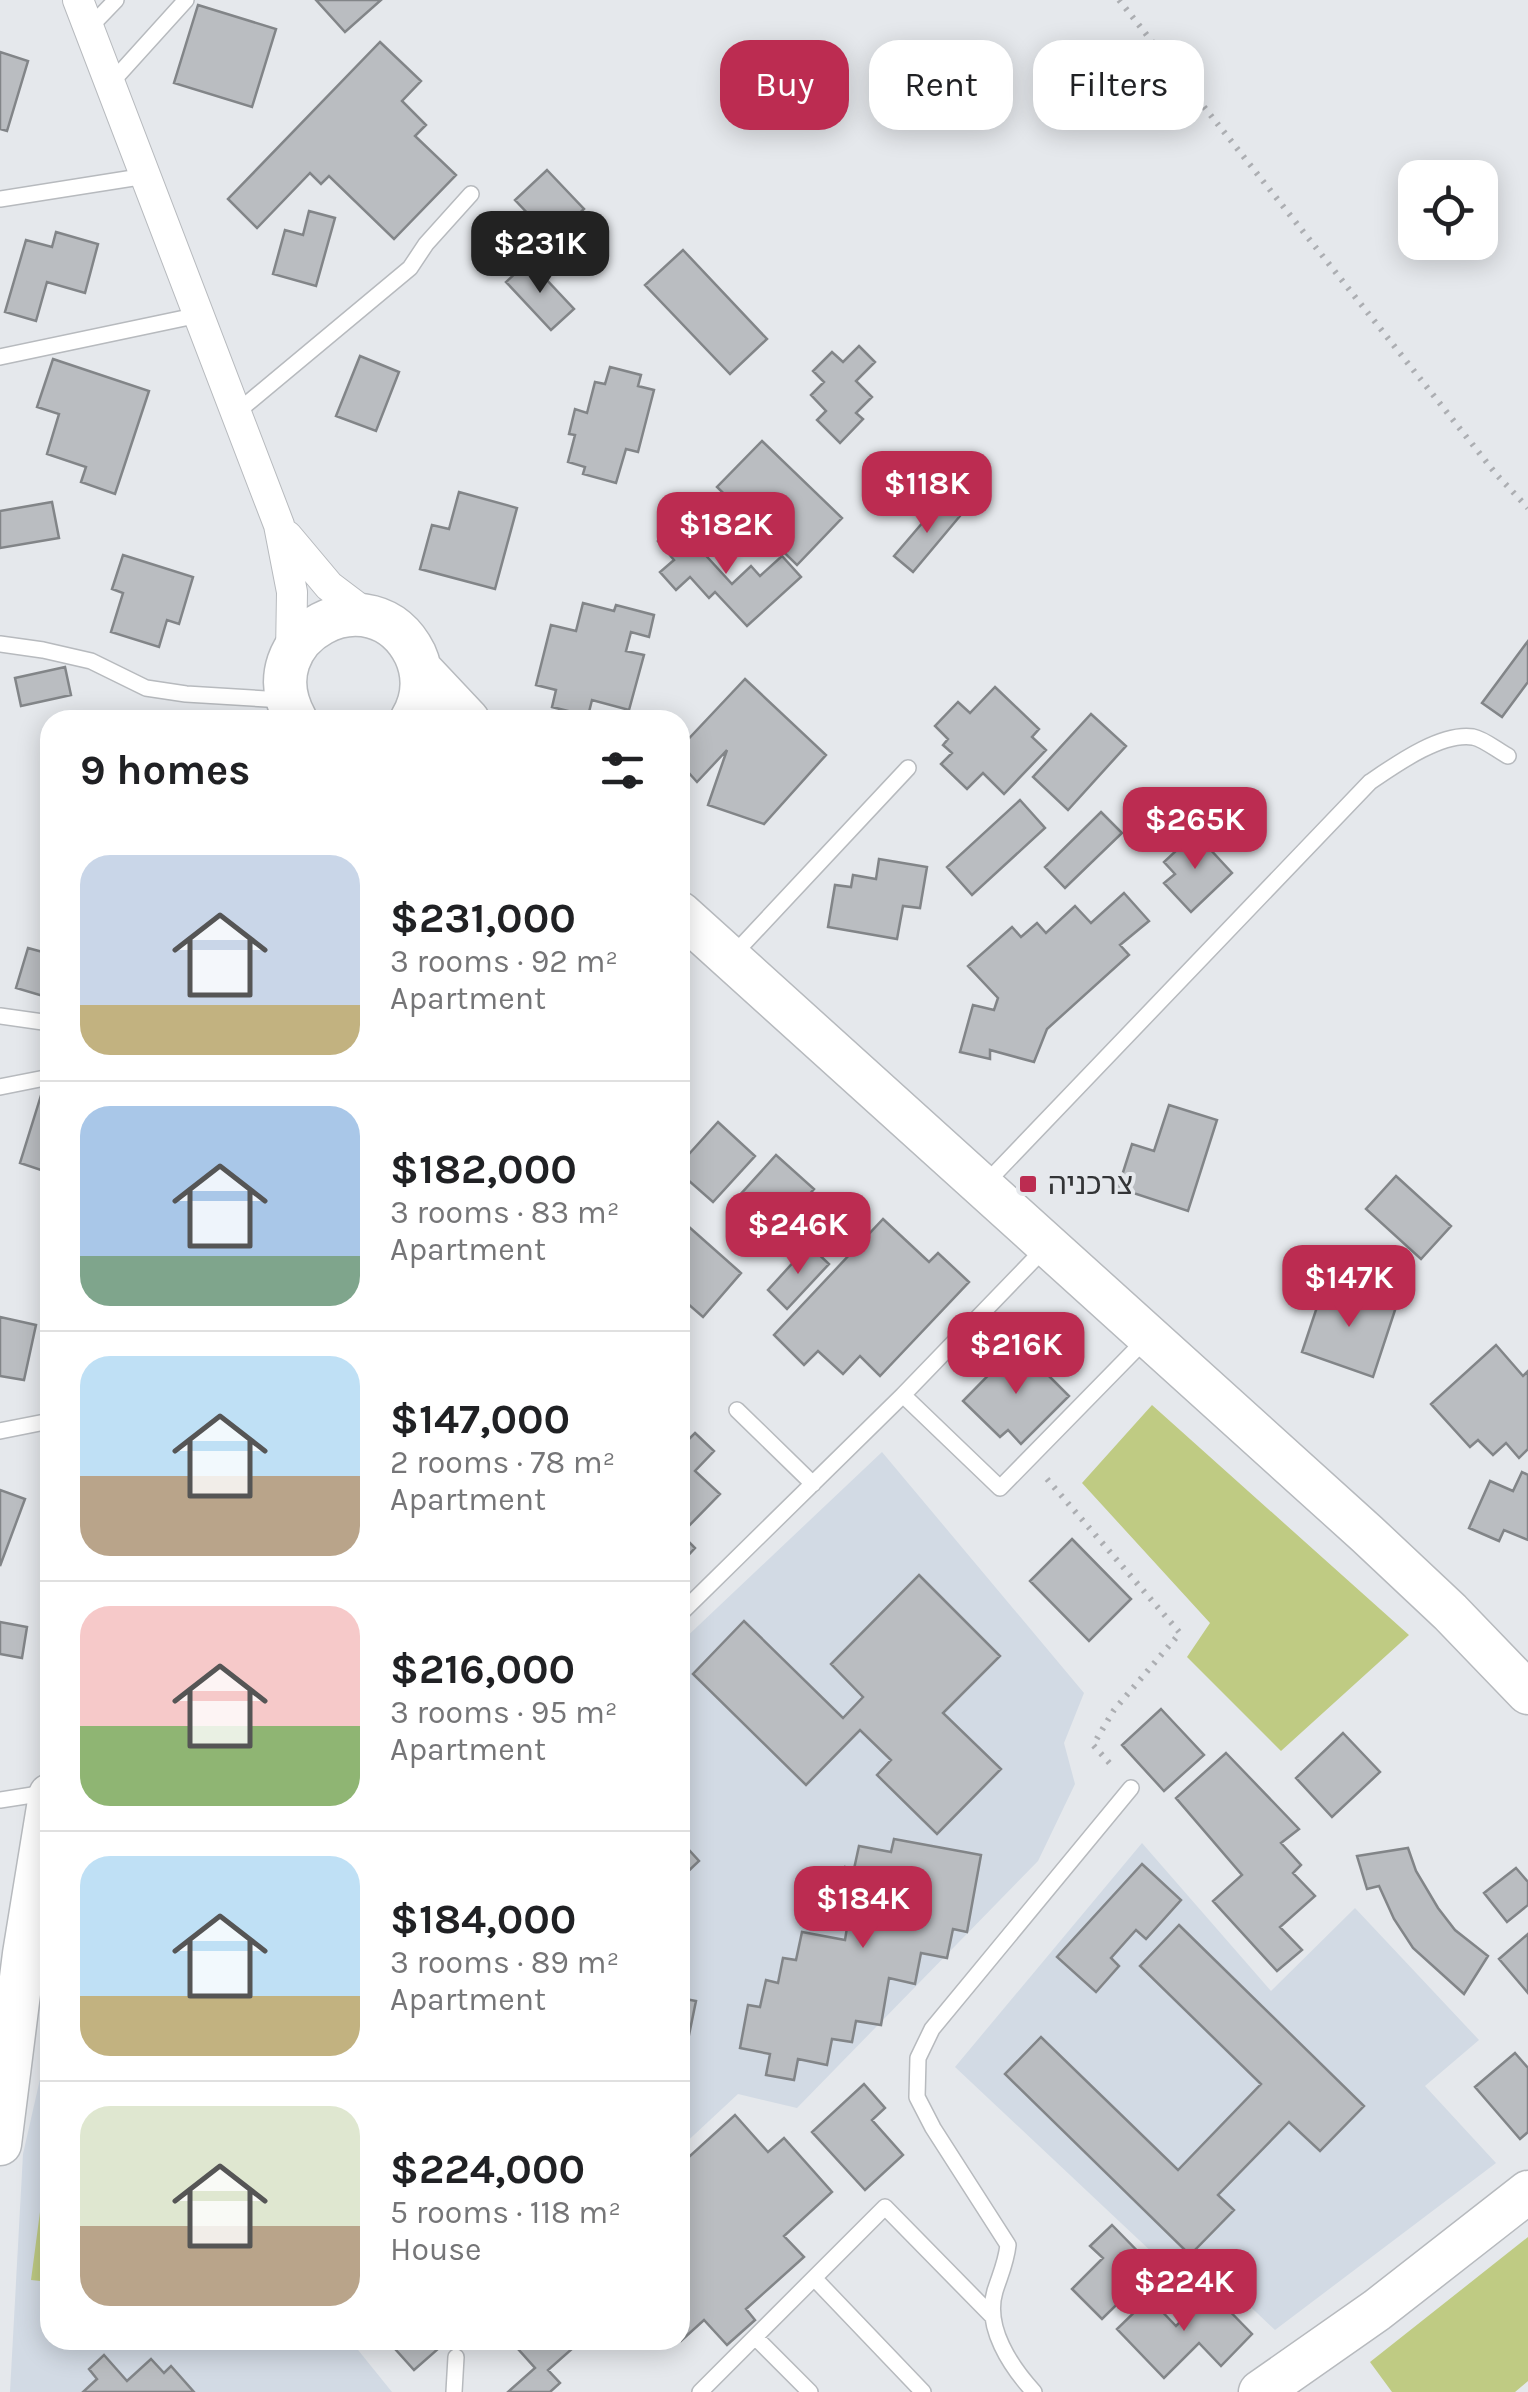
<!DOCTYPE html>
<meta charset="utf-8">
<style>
body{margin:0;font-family:Karla,"Noto Sans Hebrew",sans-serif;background:#f6f6f6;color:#202124;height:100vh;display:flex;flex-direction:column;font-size:38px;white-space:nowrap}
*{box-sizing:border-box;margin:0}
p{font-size:32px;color:#757577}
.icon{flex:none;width:55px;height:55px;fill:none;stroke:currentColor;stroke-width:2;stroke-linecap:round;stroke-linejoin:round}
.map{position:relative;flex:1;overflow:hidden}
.panel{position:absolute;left:40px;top:710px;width:650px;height:1640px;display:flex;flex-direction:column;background:#fff;border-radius:30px;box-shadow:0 5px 25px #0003}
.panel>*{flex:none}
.guide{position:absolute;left:720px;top:40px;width:658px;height:90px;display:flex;gap:20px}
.buttons{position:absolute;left:1398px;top:160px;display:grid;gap:20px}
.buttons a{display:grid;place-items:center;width:100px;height:100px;border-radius:20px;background:#fff;box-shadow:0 5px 25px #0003;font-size:50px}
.price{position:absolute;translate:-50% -85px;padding:0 22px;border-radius:20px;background:#bc2c51;color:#fff;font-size:32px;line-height:65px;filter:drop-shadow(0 2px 5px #0008)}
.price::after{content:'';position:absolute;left:50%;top:60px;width:30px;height:22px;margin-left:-15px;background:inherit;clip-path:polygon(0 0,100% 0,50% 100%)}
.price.selected{background:#222;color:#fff}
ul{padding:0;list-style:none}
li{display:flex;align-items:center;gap:30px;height:250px;padding:0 40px}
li+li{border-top:2px solid #e0e0e0}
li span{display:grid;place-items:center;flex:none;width:280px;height:200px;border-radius:30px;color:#555}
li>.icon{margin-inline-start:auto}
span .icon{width:120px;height:120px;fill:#fffc;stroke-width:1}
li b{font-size:42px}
h2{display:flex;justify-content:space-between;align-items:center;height:120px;padding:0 40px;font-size:42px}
.chip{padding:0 35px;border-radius:30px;background:#fff;box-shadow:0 5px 25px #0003;font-size:35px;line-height:90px}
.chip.selected{background:#bc2c51;color:#fff}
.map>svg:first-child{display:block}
.built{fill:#d2dae4}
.green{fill:#bfcb83}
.building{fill:#babdc1;stroke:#828588;stroke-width:2.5}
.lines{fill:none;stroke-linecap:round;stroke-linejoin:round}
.lane-casing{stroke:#b7babe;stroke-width:18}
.street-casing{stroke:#b7babe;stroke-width:32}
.secondary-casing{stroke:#b7babe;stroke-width:45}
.path{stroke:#acaeb2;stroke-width:6;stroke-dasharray:2.5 8;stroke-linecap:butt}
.lane{stroke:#fff;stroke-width:15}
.street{stroke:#fff;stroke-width:30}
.secondary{stroke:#fff;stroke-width:42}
.poi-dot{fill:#bc2c51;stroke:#e5e8ec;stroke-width:4}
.labels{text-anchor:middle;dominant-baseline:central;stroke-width:8;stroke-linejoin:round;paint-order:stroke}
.poi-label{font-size:30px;fill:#333436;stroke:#e5e8ec;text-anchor:start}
</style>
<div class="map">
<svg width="1528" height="2392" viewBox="0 0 1528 2392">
<rect width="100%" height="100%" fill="#e5e8ec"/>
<path class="built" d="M882 1452 1084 1693 1064 1743 1075 1784 1038 1861 797 2108 738 2094 680 2148V1643Z
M1142 1843 1271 1991 1355 1908 1479 2040 1425 2086 1496 2163 1275 2330 1214 2272 1189 2287 955 2067Z
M50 2035V2340H350L392 2392H10L23 2154Z"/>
<path class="green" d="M1152 1405 1409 1635 1281 1751 1187 1657 1210 1623 1082 1483Z
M45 2174 50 2175V2282L31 2280Z
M1528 2237V2381L1515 2392H1392L1370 2362Z"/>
<path class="building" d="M316 0H381L345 32Z
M198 5 276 29 252 107 174 83Z
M380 42 421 81 402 101 426 125 415 136 456 175 394 239 329 176 321 184 310 173 257 228 228 199Z
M0 52 28 61 7 131 0 129Z
M547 170 584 209 552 239 515 200Z
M309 211 335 218 316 286 273 274 285 230 303 235Z
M56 232 98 244 85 293 47 282 36 321 5 312 26 240 52 247Z
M683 250 767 339 730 374 645 285Z
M529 261 574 309 551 330 506 282Z
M859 346 875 362 856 381 872 397 856 413 863 419 840 443 817 420 826 411 811 395 824 382 813 371 832 352 843 362Z
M360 356 399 372 376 431 336 416Z
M53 359 149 391 115 494 81 482 86 467 47 454 59 414 37 407Z
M610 367 641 375 638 386 654 390 638 452 626 449 616 483 583 474 585 467 568 462 575 435 569 434 575 409 587 413 595 382 605 384Z
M762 441 842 518 797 565 717 487Z
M459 492 517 508 495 589 420 569 432 525 449 529Z
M942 500 960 516 913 572 894 556Z
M52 502 59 538 0 548V511Z
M677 524 732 584 751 566 760 576 782 556 801 577 747 626 715 592 709 598 690 577 676 590 660 572 674 560 658 541Z
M123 555 193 577 179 624 167 620 159 647 111 632 123 593 112 589Z
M583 603 614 611 616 605 654 615 649 637 631 632 626 651 644 655 629 710 592 700 588 716 552 707 556 690 536 685 551 625 576 631Z
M1528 641V682L1502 717 1482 703Z
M65 667 71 695 21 706 15 678Z
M745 679 826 755 764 824 708 805 727 750 697 782 680 763V748Z
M995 687 1039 729 1032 737 1046 750 1004 794 983 773 967 789 941 764 952 753 943 745 948 739 935 726 958 702 970 713Z
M1091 714 1126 746 1068 810 1033 777Z
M1020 800 1045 828 972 895 947 867Z
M1101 812 1122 833 1065 888 1045 867Z
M1195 833 1232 873 1191 912 1164 883 1175 874 1164 862Z
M879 859 927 867 920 908 903 906 897 939 828 927 835 885 851 887 853 875 876 879Z
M1124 893 1149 921 1120 945 1129 955 1047 1029 1034 1062 990 1050V1059L960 1052 973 1005 994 1010 998 998 968 966 1012 927 1021 937 1037 923 1046 933 1075 906 1091 923Z
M28 948 50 954V998L16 988Z
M43 1089 50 1091V1173L20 1163Z
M1169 1105 1217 1120 1188 1211 1118 1188 1132 1144 1154 1151Z
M718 1122 755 1156 713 1202 680 1173V1164Z
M776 1155 814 1189 768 1241 729 1207Z
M1396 1176 1451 1226 1421 1259 1366 1209Z
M680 1219 741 1273 703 1317 680 1297Z
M883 1219 929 1262 938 1253 969 1282 880 1376 860 1356 843 1374 818 1351 804 1365 774 1335Z
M809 1245 829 1264 787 1309 768 1290Z
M1325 1283 1396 1307 1373 1377 1302 1352Z
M0 1317 36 1325 24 1380 0 1376Z
M1018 1345 1069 1396 1021 1444 1008 1430 1000 1437 963 1401Z
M1496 1345 1523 1376 1528 1371V1449L1519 1458 1506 1443 1493 1455 1478 1440 1470 1447 1431 1404Z
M695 1433 714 1451 695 1471 720 1494 681 1534 695 1548 680 1564V1448Z
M1522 1472 1528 1475V1540L1504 1530 1499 1541 1469 1528 1490 1481 1513 1491Z
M0 1490 25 1499 0 1566Z
M1072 1539 1131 1599 1089 1641 1030 1581Z
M919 1575 1000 1656 943 1713 1001 1769 937 1834 877 1775 891 1760 860 1730 806 1785 693 1674 744 1621 843 1718 863 1697 831 1664Z
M0 1622 27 1627 22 1658 0 1654Z
M1161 1709 1204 1755 1164 1791 1122 1745Z
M1343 1733 1380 1772 1332 1817 1296 1778Z
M1226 1753 1299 1829 1281 1843 1301 1865 1293 1873 1315 1896 1280 1927 1302 1950 1277 1971 1213 1901 1242 1875 1176 1798Z
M894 1839 981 1855 967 1932 953 1929 947 1958 921 1953 915 1984 889 1978 881 2025 856 2021 852 2042 832 2039 827 2065 798 2059 794 2080 766 2075 770 2054 740 2048 748 2005 760 2007 766 1980 778 1983 783 1958 796 1960 802 1932 845 1940 850 1909 825 1905 829 1885 841 1888 845 1867 854 1869 859 1846 891 1852Z
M680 1840 699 1861 680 1879Z
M1408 1848 1416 1871 1438 1908 1455 1930 1488 1956 1464 1994 1413 1948 1394 1919 1379 1886 1367 1889 1357 1856Z
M1142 1864 1181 1900 1146 1939 1136 1930 1111 1958 1119 1966 1096 1992 1057 1957Z
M1516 1868 1528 1882V1905L1507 1922 1484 1893Z
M1179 1925 1364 2106 1320 2151 1289 2122 1218 2195 1234 2210 1190 2255 1005 2074 1041 2037 1178 2170 1261 2084 1140 1966Z
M1528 1934V1993L1499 1959Z
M680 1998 696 2001 683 2064H680Z
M1515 2053 1528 2068V2132L1520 2139 1475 2087Z
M864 2084 885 2108 872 2120 903 2155 865 2190 812 2132Z
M735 2115 768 2152 784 2138 832 2192 784 2236 804 2257 746 2309 755 2320 727 2345 704 2320 682 2340 680 2165Z
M1112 2225 1154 2268 1102 2319 1072 2289 1103 2258 1090 2246Z
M1211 2292 1252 2334 1221 2366 1199 2343 1164 2378 1117 2329 1149 2298 1176 2326Z
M387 2340H430L438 2349 414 2370Z
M510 2340H582L548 2370 560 2383 550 2392H508L535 2368Z
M104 2355 127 2381 151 2359 164 2373 171 2366 194 2392H83L97 2379 89 2369Z"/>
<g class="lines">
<g class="lane-casing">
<path id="lane" d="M89 28 116 0
M110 84 186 0
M0 199 146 176
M0 357 199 315
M236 413 410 268 426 244 471 194
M0 644 43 650 91 661 146 688 186 694 283 700
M733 955 908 768
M0 1016 50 1023
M0 1087 50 1077
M985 1184 1370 782C1395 765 1441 732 1473 737 1484 739 1498 751 1508 756
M1045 1248 903 1395 1000 1488 1146 1339
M737 1410 813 1484
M0 1431 50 1421
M680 1614 903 1395
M0 1800 45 1793
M814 2278 923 2392
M755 2337 810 2392
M454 2392 456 2357
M700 2392 885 2207 993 2317
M1034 2392C1011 2367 984 2327 995 2291 1000 2275 1006 2263 1008 2245L933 2128 917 2097 918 2058 932 2029 1131 1788"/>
</g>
<g class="street-casing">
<path id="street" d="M78 0 279 525 292 592 291 654
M287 536 329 586 370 617"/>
</g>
<g class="secondary-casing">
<path id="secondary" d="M420 669 468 720
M296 720C248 635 373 570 415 654 425 676 423 700 411 720
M680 913 1367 1534 1450 1612 1528 1693
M0 2144 24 1954 50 1795
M1260 2392 1377 2310 1528 2192"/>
</g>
<path class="path" d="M1119 0 1496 474 1528 508
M1047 1479 1180 1633 1114 1710 1093 1745 1114 1768"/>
<use href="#lane" class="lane"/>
<use href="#street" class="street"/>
<use href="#secondary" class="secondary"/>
</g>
<rect class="poi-dot" x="1018" y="1174" width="20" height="20" rx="5"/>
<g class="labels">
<g class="poi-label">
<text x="1048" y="1184">צרכניה</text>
</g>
</g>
</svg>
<div class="buttons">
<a><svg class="icon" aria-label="locate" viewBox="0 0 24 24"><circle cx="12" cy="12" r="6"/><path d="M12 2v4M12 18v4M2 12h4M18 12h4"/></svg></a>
</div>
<b class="price selected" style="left:540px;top:296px">$231K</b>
<b class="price" style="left:927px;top:536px">$118K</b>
<b class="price" style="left:726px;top:577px">$182K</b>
<b class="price" style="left:1195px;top:872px">$265K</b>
<b class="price" style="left:798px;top:1277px">$246K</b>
<b class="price" style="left:1349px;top:1330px">$147K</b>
<b class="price" style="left:1016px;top:1397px">$216K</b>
<b class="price" style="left:863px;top:1951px">$184K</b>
<b class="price" style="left:1184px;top:2334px">$224K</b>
<div class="guide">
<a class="chip selected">Buy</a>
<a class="chip">Rent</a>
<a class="chip">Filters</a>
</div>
<section class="panel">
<h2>9 homes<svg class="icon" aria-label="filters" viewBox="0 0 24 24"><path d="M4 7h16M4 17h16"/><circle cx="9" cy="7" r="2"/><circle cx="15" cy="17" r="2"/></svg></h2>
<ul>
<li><span style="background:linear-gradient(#c9d6e8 75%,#c2b280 0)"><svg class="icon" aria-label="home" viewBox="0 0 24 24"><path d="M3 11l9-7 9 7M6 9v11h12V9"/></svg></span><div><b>$231,000</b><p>3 rooms · 92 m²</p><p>Apartment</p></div></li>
<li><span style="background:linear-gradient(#a9c7e8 75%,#7fa58c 0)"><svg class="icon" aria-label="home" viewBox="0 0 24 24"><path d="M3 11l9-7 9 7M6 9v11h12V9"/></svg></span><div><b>$182,000</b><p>3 rooms · 83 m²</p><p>Apartment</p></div></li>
<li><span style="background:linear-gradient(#bfe0f5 60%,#b9a48a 0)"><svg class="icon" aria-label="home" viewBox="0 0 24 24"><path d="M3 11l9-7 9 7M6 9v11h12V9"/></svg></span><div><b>$147,000</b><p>2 rooms · 78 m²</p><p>Apartment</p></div></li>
<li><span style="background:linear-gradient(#f6c9c9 60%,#8fb573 0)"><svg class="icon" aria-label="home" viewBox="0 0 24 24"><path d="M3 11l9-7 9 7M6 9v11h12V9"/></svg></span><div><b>$216,000</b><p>3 rooms · 95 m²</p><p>Apartment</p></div></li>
<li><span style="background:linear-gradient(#bfe0f5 70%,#c2b280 0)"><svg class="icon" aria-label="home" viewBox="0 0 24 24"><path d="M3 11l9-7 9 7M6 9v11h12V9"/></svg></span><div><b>$184,000</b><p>3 rooms · 89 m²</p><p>Apartment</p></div></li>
<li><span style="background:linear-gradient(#dfe7d0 60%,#b9a48a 0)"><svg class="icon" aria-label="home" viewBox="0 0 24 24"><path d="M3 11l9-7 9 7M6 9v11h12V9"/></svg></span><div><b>$224,000</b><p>5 rooms · 118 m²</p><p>House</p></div></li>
</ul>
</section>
</div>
